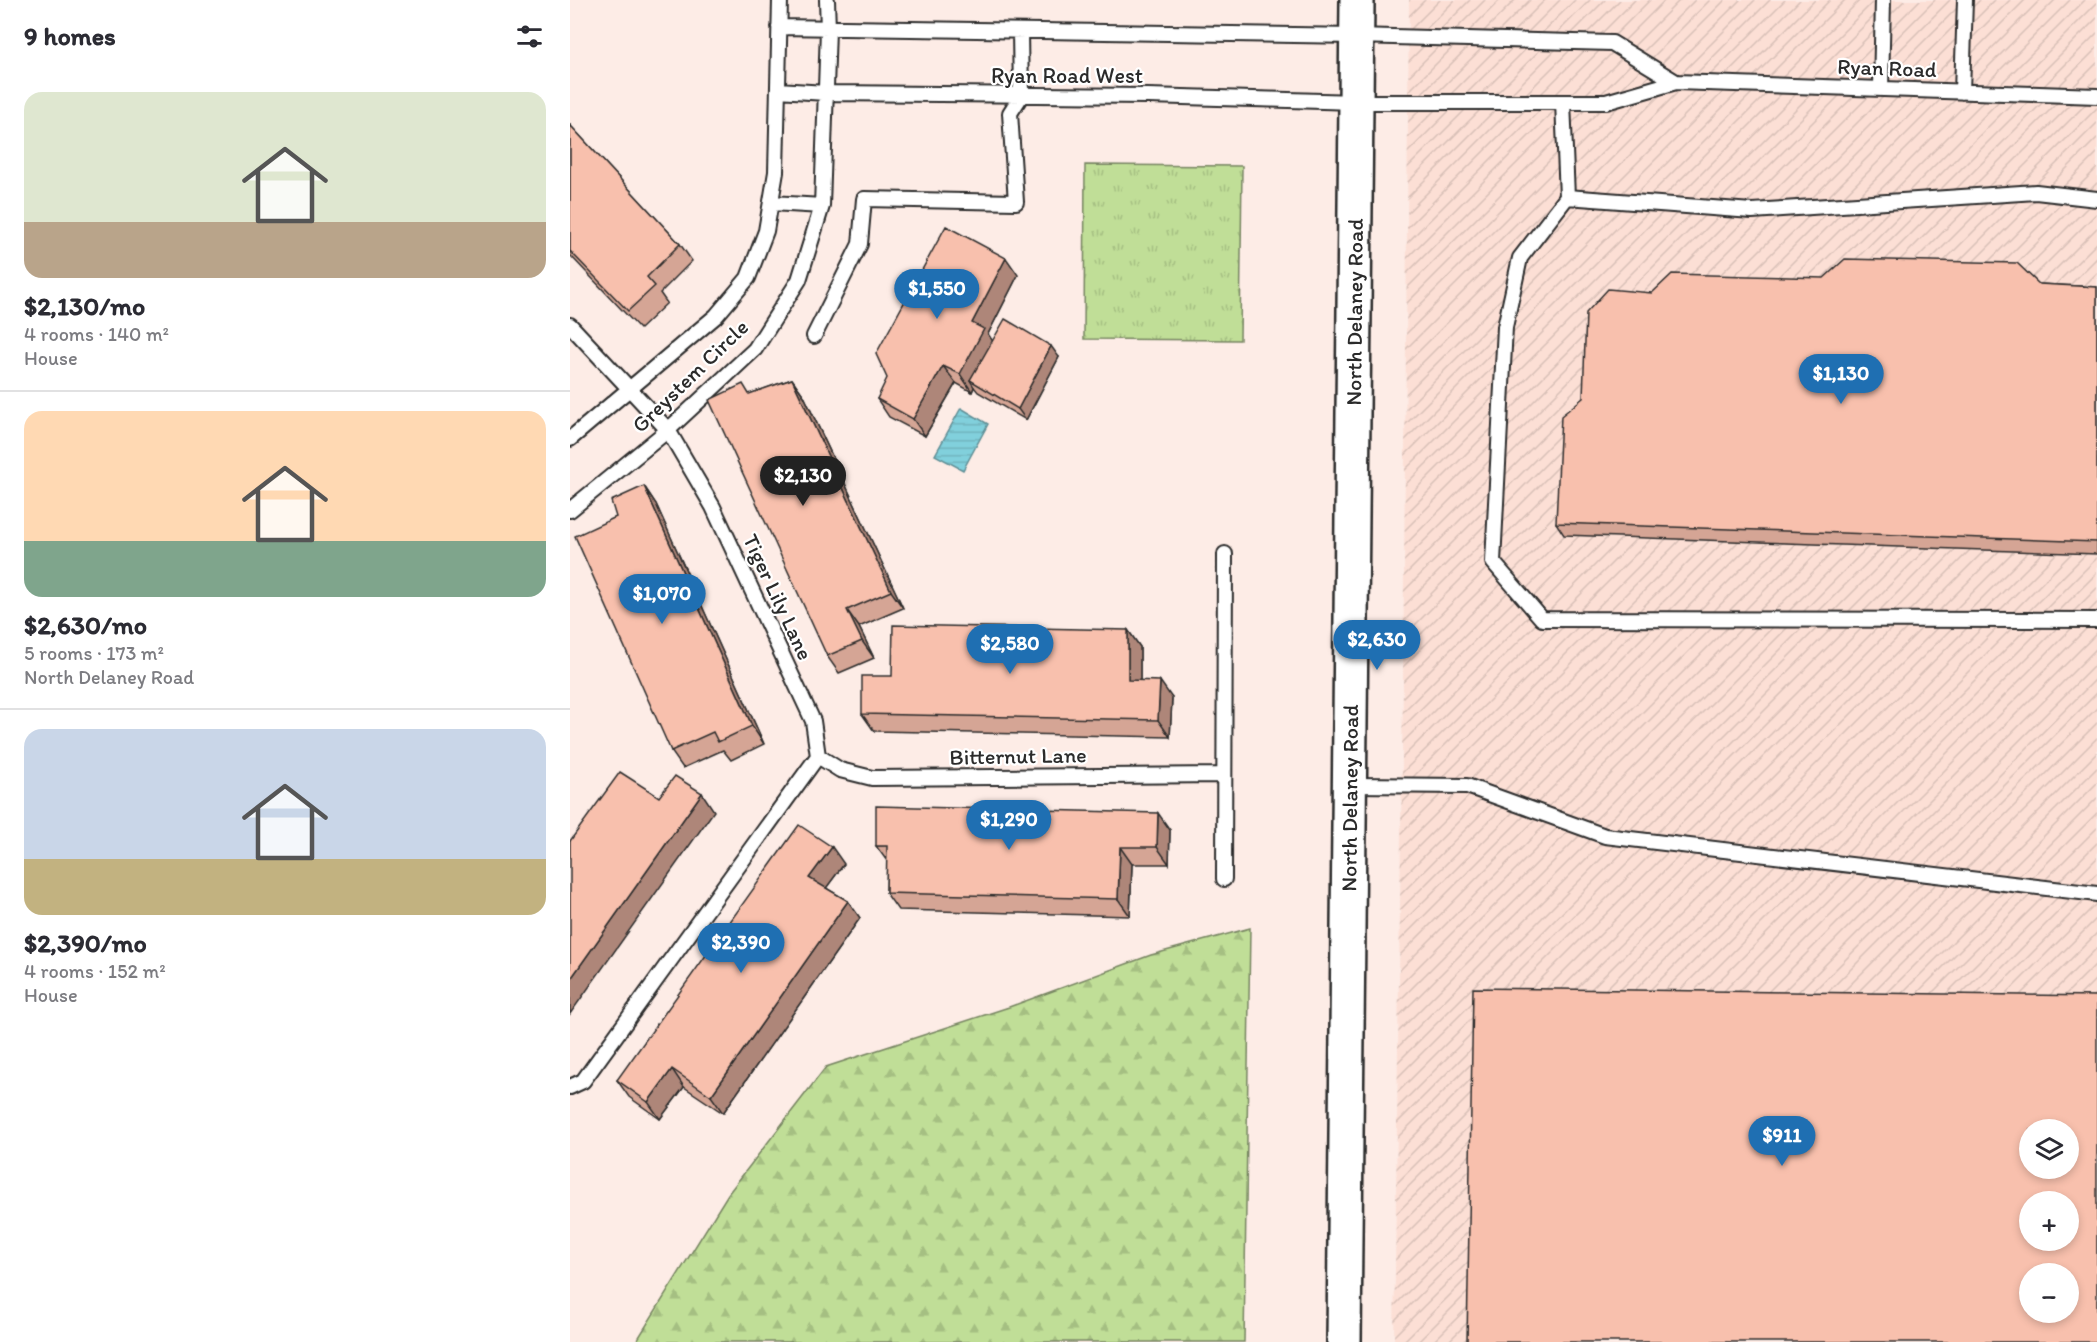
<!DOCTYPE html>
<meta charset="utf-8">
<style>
body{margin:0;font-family:Itim,sans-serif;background:#f7f7f7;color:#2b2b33;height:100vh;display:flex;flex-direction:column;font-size:22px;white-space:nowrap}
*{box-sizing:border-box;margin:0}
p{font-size:20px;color:#7c7c81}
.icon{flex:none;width:33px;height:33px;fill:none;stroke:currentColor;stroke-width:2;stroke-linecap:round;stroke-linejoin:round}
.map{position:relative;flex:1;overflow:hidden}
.details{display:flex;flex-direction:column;background:#fff;width:570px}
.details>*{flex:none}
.tools{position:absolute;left:1449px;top:1119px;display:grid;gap:12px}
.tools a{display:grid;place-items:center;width:60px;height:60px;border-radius:50%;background:#fff;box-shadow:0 3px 9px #0003;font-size:30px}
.price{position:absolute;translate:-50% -51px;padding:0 14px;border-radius:21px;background:#1f6fb2;color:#fff;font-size:20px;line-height:39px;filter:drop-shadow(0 2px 3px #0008)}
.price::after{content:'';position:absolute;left:50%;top:36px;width:18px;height:14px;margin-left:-9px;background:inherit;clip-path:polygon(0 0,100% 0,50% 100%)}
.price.selected{background:#222;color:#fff}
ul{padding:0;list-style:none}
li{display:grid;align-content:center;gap:12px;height:318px;padding:0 24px}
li+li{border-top:2px solid #e1e1e2}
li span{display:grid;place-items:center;height:186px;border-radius:18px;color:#555}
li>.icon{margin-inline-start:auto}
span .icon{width:108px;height:108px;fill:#fffc;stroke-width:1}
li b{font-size:26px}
h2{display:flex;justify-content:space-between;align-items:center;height:72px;padding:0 24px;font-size:26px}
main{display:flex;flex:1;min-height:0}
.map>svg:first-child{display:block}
.industrial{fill:url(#industrial-furrows);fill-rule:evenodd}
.forest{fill:url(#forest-firs);stroke:#768461;stroke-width:1.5}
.park{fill:url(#park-tufts);stroke:#768461;stroke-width:1.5}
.water{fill:url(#water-rules);stroke:#5f8e95;stroke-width:1.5}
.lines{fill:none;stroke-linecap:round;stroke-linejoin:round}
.service-casing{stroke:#2b2b2b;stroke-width:18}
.tertiary-casing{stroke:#2b2b2b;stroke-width:38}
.service{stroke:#fff;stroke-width:14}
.tertiary{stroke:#fff;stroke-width:33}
.wall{fill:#d5a595;stroke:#2b2b2b;stroke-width:1.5}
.shaded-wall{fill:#ae8679;stroke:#2b2b2b;stroke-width:1.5}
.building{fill:#f8c0ad;stroke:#2b2b2b;stroke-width:1.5;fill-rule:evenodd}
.labels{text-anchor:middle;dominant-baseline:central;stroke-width:4.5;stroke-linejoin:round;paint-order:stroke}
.street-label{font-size:22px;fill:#2b2b2b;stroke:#fff}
</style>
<main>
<section class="details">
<h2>9 homes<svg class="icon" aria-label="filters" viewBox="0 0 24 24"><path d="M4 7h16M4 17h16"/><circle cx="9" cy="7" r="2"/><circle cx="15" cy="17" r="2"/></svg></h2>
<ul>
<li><span style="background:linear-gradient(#dfe7d0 70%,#b9a48a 0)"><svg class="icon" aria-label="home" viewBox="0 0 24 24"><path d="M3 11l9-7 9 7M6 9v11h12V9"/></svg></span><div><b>$2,130/mo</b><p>4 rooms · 140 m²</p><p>House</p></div></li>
<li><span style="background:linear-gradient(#ffd9b3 70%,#7fa58c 0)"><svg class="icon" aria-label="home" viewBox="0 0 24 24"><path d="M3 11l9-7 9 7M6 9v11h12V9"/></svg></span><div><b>$2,630/mo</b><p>5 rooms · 173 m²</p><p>North Delaney Road</p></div></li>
<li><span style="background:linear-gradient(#c9d6e8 70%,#c2b280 0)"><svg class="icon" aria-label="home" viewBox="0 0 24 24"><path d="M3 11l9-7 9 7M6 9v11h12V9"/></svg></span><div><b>$2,390/mo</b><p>4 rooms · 152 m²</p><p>House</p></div></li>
</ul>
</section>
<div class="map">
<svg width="1527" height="1342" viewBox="0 0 1527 1342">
<defs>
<pattern id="industrial-furrows" width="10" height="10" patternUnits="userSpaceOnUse" patternTransform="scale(1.5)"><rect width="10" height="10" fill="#fcdfd5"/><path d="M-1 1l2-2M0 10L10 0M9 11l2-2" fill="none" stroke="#d8c0b7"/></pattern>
<pattern id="forest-firs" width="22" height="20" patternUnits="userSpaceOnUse" patternTransform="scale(1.5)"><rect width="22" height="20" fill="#c0de97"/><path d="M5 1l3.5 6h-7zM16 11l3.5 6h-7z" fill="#a5bf82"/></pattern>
<pattern id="park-tufts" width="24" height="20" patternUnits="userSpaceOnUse" patternTransform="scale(1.5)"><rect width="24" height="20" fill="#c0de97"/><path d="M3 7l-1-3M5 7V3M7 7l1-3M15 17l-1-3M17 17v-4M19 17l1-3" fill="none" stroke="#a5bf82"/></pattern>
<pattern id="water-rules" width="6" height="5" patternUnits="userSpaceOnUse" patternTransform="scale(1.5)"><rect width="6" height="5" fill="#81d0dc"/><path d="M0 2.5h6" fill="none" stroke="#70b3bd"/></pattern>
</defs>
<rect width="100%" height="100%" fill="#fdece6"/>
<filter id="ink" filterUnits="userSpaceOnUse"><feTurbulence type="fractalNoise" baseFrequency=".0167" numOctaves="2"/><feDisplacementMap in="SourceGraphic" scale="12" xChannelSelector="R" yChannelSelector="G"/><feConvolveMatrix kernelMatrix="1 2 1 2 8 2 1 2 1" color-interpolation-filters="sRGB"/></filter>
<g filter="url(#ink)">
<path class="industrial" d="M839 0H1527V1342H824L833 686ZM1460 1130H1498V1168H1460ZM1460 1202H1498V1240H1460ZM1460 1274H1498V1312H1460Z"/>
<path class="forest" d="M680 928 674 1342H66L158 1194 256 1067 439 1007 581 955Z"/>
<path class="park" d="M515 165 672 166 670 340 514 339Z"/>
<path class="water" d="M391 408 418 424 393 470 365 455Z"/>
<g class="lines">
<g class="service-casing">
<path id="service" d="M209 27 786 36 1042 43 1106 82
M1311 89 1313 0
M208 90 256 93 578 96 786 102H1036L1106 82 1527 96
M1392 92 1395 0
M993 102 997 197 950 258 935 327 923 562 972 619 1527 620
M997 197 1182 211 1466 192 1527 199
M202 203 252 206
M0 325 98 430 143 507 243 721 248 756
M244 336 290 244 294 199 446 202 440 113 451 96 450 31
M0 439 146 316 178 278 196 231 206 172 210 0
M0 510 98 430 185 349 229 280 252 206 258 29 257 0
M248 756 270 770 302 778 654 775
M781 785 897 786 1035 836 1527 894
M654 879 655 554
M0 1087 13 1081 248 756"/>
</g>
<g class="tertiary-casing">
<g id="tertiary">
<path id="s1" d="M774 1342 787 0"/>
</g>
</g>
<use href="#service" class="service"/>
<use href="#tertiary" class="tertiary"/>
</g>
<path class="wall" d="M0 125 110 244 122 261 90 293 97 303 70 329 0 255Z
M448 275 418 334 422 341 489 357 456 420 408 392 404 387 402 392 386 383 355 436 319 417 307 399Z
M1469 284 1527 287V554L994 535 986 523 1082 293Z
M222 379 234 396 333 608 289 627 304 658 269 673 257 656 180 394Z
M74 486 86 504 194 744 161 760 153 750 113 768 101 751Z
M558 630 570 647V681L602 698 600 737 304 731 292 714 322 676Z
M600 830 599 864H562L560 916 328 910 316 893 317 861 306 846Z
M274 864 256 888 278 901 290 918 153 1113 114 1087 90 1119 59 1097 47 1080Z"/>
<path class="shaded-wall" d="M436 258 448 275 418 334 426 346 400 380 404 387 402 392 390 374 402 323Z
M481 346 489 357 456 420 448 409Z
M373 366 386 383 355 436 343 419Z
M222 379 234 396 333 608 321 591Z
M74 486 86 504 194 744 182 726Z
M277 610 289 627 304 658 292 641Z
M558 630 570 647V698L558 680Z
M590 681 602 698 600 737 588 720Z
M132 793 144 811 0 1014V980Z
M588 813 600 830 599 864 587 847Z
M262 847 274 864 251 895 239 878Z
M550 847 562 864 560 916 548 899Z
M278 901 290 918 153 1113 141 1096Z
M102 1069 114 1087 90 1119 78 1102Z"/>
<path class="building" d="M0 125 110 244 77 277 85 286 58 311 0 251Z
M376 226 436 258 402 323 414 329 390 374 373 366 343 419 307 399 317 378 306 354Z
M1275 259 1447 263 1469 284 1527 287V542L986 523 991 416 1013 398 1016 313 1038 289 1082 293 1102 274 1254 278Z
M435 319 481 346 448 409 400 380Z
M222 379 321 591 277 610 292 641 257 656 139 400 173 384 179 394Z
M74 486 182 726 148 742 143 732 101 751 5 536 46 517 41 501Z
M323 625 558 630V680L590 681 588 720 292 714V676H322Z
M50 772 89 797 105 776 132 793 0 980V841Z
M306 806 588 813 587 847H550L548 899 316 893 317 846H306Z
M229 825 262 847 239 878 278 901 141 1096 102 1069 78 1102 47 1080Z
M903 988 1527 996V1342H897ZM1460 1130H1498V1168H1460ZM1460 1202H1498V1240H1460ZM1460 1274H1498V1312H1460Z"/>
</g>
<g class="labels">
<g class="street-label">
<text transform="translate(1317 68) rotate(2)">Ryan Road</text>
<text x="497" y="75">Ryan Road West</text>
<text stroke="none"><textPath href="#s1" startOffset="1030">North Delaney Road</textPath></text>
<text transform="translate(120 376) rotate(-44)">Greystem Circle</text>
<text transform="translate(208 597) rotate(65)">Tiger Lily Lane</text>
<text transform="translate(448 756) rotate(-1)">Bitternut Lane</text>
<text stroke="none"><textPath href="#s1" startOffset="544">North Delaney Road</textPath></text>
</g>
</g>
</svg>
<div class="tools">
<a><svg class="icon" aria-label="layers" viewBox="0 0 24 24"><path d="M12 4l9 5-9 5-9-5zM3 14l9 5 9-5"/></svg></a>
<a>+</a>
<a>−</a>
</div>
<b class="price" style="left:367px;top:320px">$1,550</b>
<b class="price" style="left:1271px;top:405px">$1,130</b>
<b class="price selected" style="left:233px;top:507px">$2,130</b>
<b class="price" style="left:92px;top:625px">$1,070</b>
<b class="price" style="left:807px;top:671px">$2,630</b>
<b class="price" style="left:440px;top:675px">$2,580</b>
<b class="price" style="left:439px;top:851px">$1,290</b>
<b class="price" style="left:171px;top:974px">$2,390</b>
<b class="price" style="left:1212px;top:1167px">$911</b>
</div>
</main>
